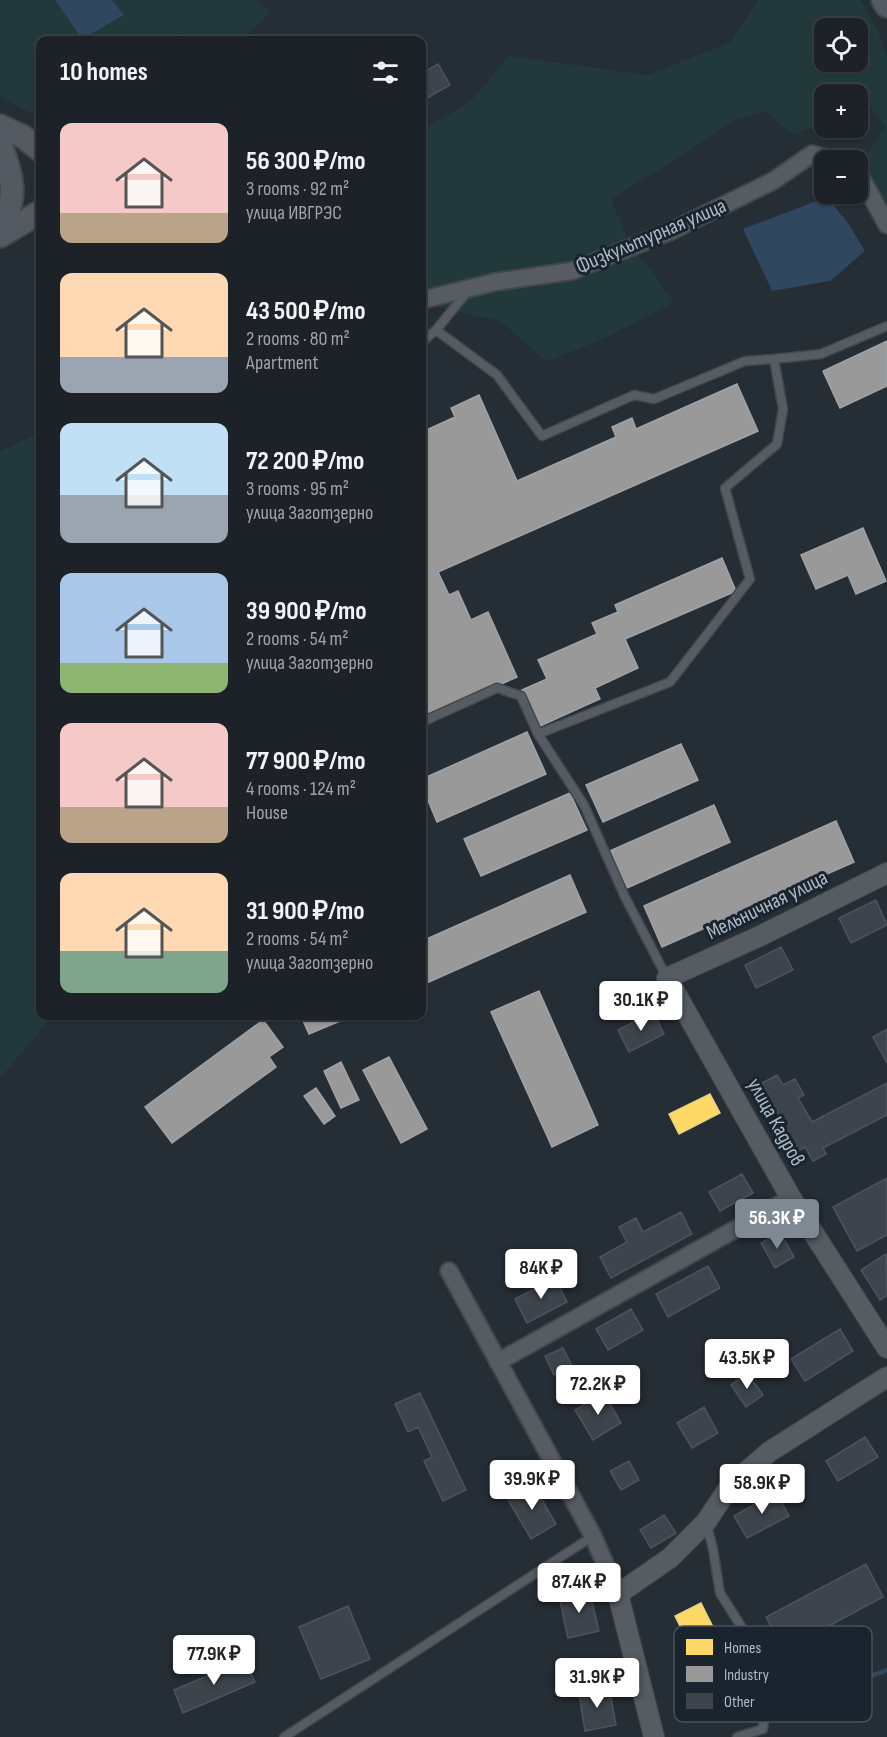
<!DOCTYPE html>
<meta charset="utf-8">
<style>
body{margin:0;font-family:"Sofia Sans Condensed",sans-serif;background:#292f34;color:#f1f3f6;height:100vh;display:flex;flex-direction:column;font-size:22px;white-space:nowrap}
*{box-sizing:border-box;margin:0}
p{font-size:20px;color:#a0a4a8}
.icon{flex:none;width:33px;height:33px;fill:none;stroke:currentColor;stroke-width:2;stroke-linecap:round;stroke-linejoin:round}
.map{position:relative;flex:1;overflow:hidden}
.panel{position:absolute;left:36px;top:36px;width:390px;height:984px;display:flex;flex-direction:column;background:#1c2228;border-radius:12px;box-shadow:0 2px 4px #0004,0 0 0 2px #3a3f45}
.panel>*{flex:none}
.buttons{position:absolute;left:814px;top:18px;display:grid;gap:12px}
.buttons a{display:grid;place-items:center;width:54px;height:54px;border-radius:12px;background:#1c2228;box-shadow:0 2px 4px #0004,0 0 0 2px #3a3f45;font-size:30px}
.price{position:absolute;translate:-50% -51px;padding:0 14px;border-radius:6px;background:#fff;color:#222;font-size:20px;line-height:39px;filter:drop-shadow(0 2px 3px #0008)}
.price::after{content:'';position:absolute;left:50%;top:36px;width:18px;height:14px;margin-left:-9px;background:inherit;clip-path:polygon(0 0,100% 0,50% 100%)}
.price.on{background:#7e8994;color:#fff}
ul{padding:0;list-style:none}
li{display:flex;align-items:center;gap:18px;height:150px;padding:0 24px}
li span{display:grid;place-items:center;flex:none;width:168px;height:120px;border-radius:12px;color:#555}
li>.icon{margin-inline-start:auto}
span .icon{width:72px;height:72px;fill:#fffc;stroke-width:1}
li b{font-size:26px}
h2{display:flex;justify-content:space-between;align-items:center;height:72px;padding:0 24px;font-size:26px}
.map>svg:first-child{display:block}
.green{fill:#22393b;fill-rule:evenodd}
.water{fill:#304760}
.homes{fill:#ffd966;stroke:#e7d083;stroke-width:1.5}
.industry{fill:#999;stroke:#9fa3a7;stroke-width:1.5}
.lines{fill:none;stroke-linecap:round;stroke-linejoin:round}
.stream{stroke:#304760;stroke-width:4.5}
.building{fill:#3d444b;stroke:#4d545d;stroke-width:1.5}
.service-casing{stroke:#42474d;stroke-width:11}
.minor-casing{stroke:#42474d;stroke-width:20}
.tertiary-casing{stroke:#42474d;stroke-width:22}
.secondary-casing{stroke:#42474d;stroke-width:26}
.service{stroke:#565c62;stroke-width:8}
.minor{stroke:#565c62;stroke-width:16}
.tertiary{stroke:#565c62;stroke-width:20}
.secondary{stroke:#545a61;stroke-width:22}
.labels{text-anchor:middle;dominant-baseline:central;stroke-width:6;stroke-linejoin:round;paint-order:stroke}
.street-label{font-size:21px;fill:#aebac7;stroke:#19242f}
.key{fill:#19242f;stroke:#46515d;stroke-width:1.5}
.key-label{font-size:16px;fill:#aebac7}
</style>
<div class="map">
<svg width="887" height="1737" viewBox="0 0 887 1737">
<rect width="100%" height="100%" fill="#252d35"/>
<path class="green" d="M0 0H55L82 39 124 15 112 0H257L270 13 241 40 177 33 165 40H40V112L35 115 0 97Z
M758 0H861L879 34 887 56V211L862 161 886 127 867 104 858 108V94H825V122L793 135 765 111 735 120 674 161 611 198 627 239 674 302 607 337 547 362 500 321 433 306 422 312V130L470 102 509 56 647 75 731 42ZM825 28H858V62H825Z
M40 432V1016H53L0 1078V452Z"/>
<path class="water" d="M55 0H112L124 15 82 39Z
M827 197 848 223 865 251 830 281 772 291 743 229Z"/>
<path class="homes" d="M710 1094 720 1113 679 1134 669 1114Z
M701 1603 720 1641 694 1654 675 1616Z"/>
<path class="industry" d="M887 341V386L840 408 823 371Z
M737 384 758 431 438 572 449 595 458 591 471 620 488 612 517 677 422 719V608L427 605 422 593V432L455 417 451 408 479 395 517 481 616 437 612 427 632 418 636 429Z
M863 528 886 581 856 594 848 575 816 589 801 555Z
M722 558 736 591 625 639 638 668 595 688 600 699 538 727 522 690 547 679 538 660 597 634 592 623 618 612 615 605Z
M527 732 546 774 437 822 422 786V779Z
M681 744 698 780 603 822 586 785Z
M570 793 587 830 481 876 464 839Z
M714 805 730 842 627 888 610 851Z
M836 821 854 862 662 947 644 906Z
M570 875 586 912 422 985V941Z
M539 991 598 1125 552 1147 491 1012Z
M301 1016H352L309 1034Z
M263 1020 283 1047 269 1057 276 1067 172 1143 145 1107Z
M389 1057 427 1129 401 1143 363 1070Z
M341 1062 359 1100 341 1108 324 1071Z
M316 1088 335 1116 324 1124 304 1096Z"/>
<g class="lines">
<path class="stream" d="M828 1691 887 1670"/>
</g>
<path class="building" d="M438 64 450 85 422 101V73Z
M876 900 887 925 851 943 839 918Z
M781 947 793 970 756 988 745 965Z
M653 1012 664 1034 629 1052 618 1030Z
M887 1029V1063L873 1037Z
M777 1075 783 1085 795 1079 804 1095 798 1098 812 1122 887 1083V1115L823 1148 826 1154 813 1161 805 1147 798 1151 762 1083Z
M742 1174 753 1193 720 1211 709 1192Z
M887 1178V1235L857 1251 833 1207Z
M681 1212 692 1234 611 1278 600 1257 627 1242 619 1227 636 1218 643 1232Z
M780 1232 794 1257 775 1268 761 1243Z
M886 1254 887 1295 880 1300 861 1270Z
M708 1266 720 1288 668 1317 656 1294Z
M555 1278 567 1302 527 1323 515 1299Z
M631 1309 643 1330 608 1350 596 1329Z
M840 1329 853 1351 805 1381 791 1359Z
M563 1348 572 1366 554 1375 545 1356Z
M747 1373 763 1395 746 1407 731 1385Z
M420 1393 466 1490 443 1501 424 1461 432 1457 418 1427 408 1432 395 1404Z
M604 1393 621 1423 593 1440 575 1410Z
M704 1407 718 1433 692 1448 677 1423Z
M865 1437 878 1457 838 1481 826 1461Z
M629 1461 639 1480 621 1490 610 1471Z
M532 1483 556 1524 531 1539 507 1498Z
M776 1492 789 1516 747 1538 734 1516Z
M664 1515 676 1533 651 1548 640 1530Z
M866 1564 883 1597 784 1650 766 1617Z
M589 1589 599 1631 568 1638 559 1596Z
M348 1606 370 1659 321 1679 299 1627Z
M245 1660 255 1682 183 1713 174 1690Z
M609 1687 616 1725 585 1731 579 1693Z"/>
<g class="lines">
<g class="service-casing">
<path id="service" d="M436 330 497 375 542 436 634 395 654 399 745 361 774 359
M422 342 436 330 467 292
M422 722 497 688 521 696 538 734 584 805 624 895 667 978
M538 734 670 682 750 579 725 488 777 444 783 409 774 359 821 354 887 326
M706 1522 713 1549 720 1593 767 1667 763 1729 737 1737
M284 1737 593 1536"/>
</g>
<g class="minor-casing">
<path id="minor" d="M858 172 887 225
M422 300 495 282 572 271 671 231 773 181 812 154 833 160
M449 1271 593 1536 618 1594
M498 1362 791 1198"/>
</g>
<g class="tertiary-casing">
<path id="tertiary" d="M887 873 758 937 667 978 791 1198 887 1348
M654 1737 618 1594 670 1558 706 1522 730 1486 769 1452 887 1377"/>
</g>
<g class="secondary-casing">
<path id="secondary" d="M883 0 887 6
M0 126 22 136 40 150
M0 144C11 171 20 199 0 225
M0 236 40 212"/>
</g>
<use href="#service" class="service"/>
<use href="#minor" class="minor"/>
<use href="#tertiary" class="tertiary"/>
<use href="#secondary" class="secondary"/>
</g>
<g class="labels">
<g class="street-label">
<text transform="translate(651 236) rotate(-23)">Физкультурная улица</text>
<text transform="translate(767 905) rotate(-26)">Мельничная улица</text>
<text transform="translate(776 1122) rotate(61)">улица Кадров</text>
</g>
</g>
<rect x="674" y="1626" width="198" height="96" rx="9" class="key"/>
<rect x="686" y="1639" width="27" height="16" fill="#ffd966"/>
<rect x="686" y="1666" width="27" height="16" fill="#999"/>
<rect x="686" y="1693" width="27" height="16" fill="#3d444b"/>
<g class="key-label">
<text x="724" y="1653">Homes</text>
<text x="724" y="1680">Industry</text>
<text x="724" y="1707">Other</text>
</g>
</svg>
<div class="buttons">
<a><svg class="icon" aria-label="locate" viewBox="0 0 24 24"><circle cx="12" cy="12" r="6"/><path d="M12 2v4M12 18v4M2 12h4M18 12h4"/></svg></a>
<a>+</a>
<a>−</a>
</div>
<b class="price" style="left:641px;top:1032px">30.1K ₽</b>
<b class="price on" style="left:777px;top:1250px">56.3K ₽</b>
<b class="price" style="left:541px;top:1300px">84K ₽</b>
<b class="price" style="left:747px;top:1390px">43.5K ₽</b>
<b class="price" style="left:598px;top:1416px">72.2K ₽</b>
<b class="price" style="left:532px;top:1511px">39.9K ₽</b>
<b class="price" style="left:762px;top:1515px">58.9K ₽</b>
<b class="price" style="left:579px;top:1614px">87.4K ₽</b>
<b class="price" style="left:214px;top:1686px">77.9K ₽</b>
<b class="price" style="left:597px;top:1709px">31.9K ₽</b>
<section class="panel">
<h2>10 homes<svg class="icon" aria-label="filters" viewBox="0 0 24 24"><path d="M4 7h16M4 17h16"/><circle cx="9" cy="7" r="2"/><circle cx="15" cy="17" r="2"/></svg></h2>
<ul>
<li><span style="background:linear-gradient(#f6c9c9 75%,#b9a48a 0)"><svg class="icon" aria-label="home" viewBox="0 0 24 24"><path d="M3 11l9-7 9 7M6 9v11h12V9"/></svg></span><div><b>56 300 ₽/mo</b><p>3 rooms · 92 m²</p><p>улица ИВГРЭС</p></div></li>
<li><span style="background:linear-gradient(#ffd9b3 70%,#9aa5b1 0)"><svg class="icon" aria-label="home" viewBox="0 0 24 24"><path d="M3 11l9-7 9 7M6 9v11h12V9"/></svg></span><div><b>43 500 ₽/mo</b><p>2 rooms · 80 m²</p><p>Apartment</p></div></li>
<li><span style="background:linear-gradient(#bfe0f5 60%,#9aa5b1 0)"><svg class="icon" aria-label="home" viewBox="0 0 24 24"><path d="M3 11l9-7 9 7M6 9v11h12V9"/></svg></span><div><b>72 200 ₽/mo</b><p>3 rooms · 95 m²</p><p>улица Заготзерно</p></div></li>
<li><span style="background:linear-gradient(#a9c7e8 75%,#8fb573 0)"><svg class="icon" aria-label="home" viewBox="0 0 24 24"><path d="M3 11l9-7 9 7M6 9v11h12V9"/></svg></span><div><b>39 900 ₽/mo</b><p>2 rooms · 54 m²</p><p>улица Заготзерно</p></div></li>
<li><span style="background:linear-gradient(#f6c9c9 70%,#b9a48a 0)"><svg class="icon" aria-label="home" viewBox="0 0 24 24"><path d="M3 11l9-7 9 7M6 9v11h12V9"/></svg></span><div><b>77 900 ₽/mo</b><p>4 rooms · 124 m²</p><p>House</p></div></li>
<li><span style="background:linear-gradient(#ffd9b3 65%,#7fa58c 0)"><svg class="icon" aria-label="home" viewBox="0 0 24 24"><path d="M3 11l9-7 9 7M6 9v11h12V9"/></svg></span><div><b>31 900 ₽/mo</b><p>2 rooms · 54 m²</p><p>улица Заготзерно</p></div></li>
</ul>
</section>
</div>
